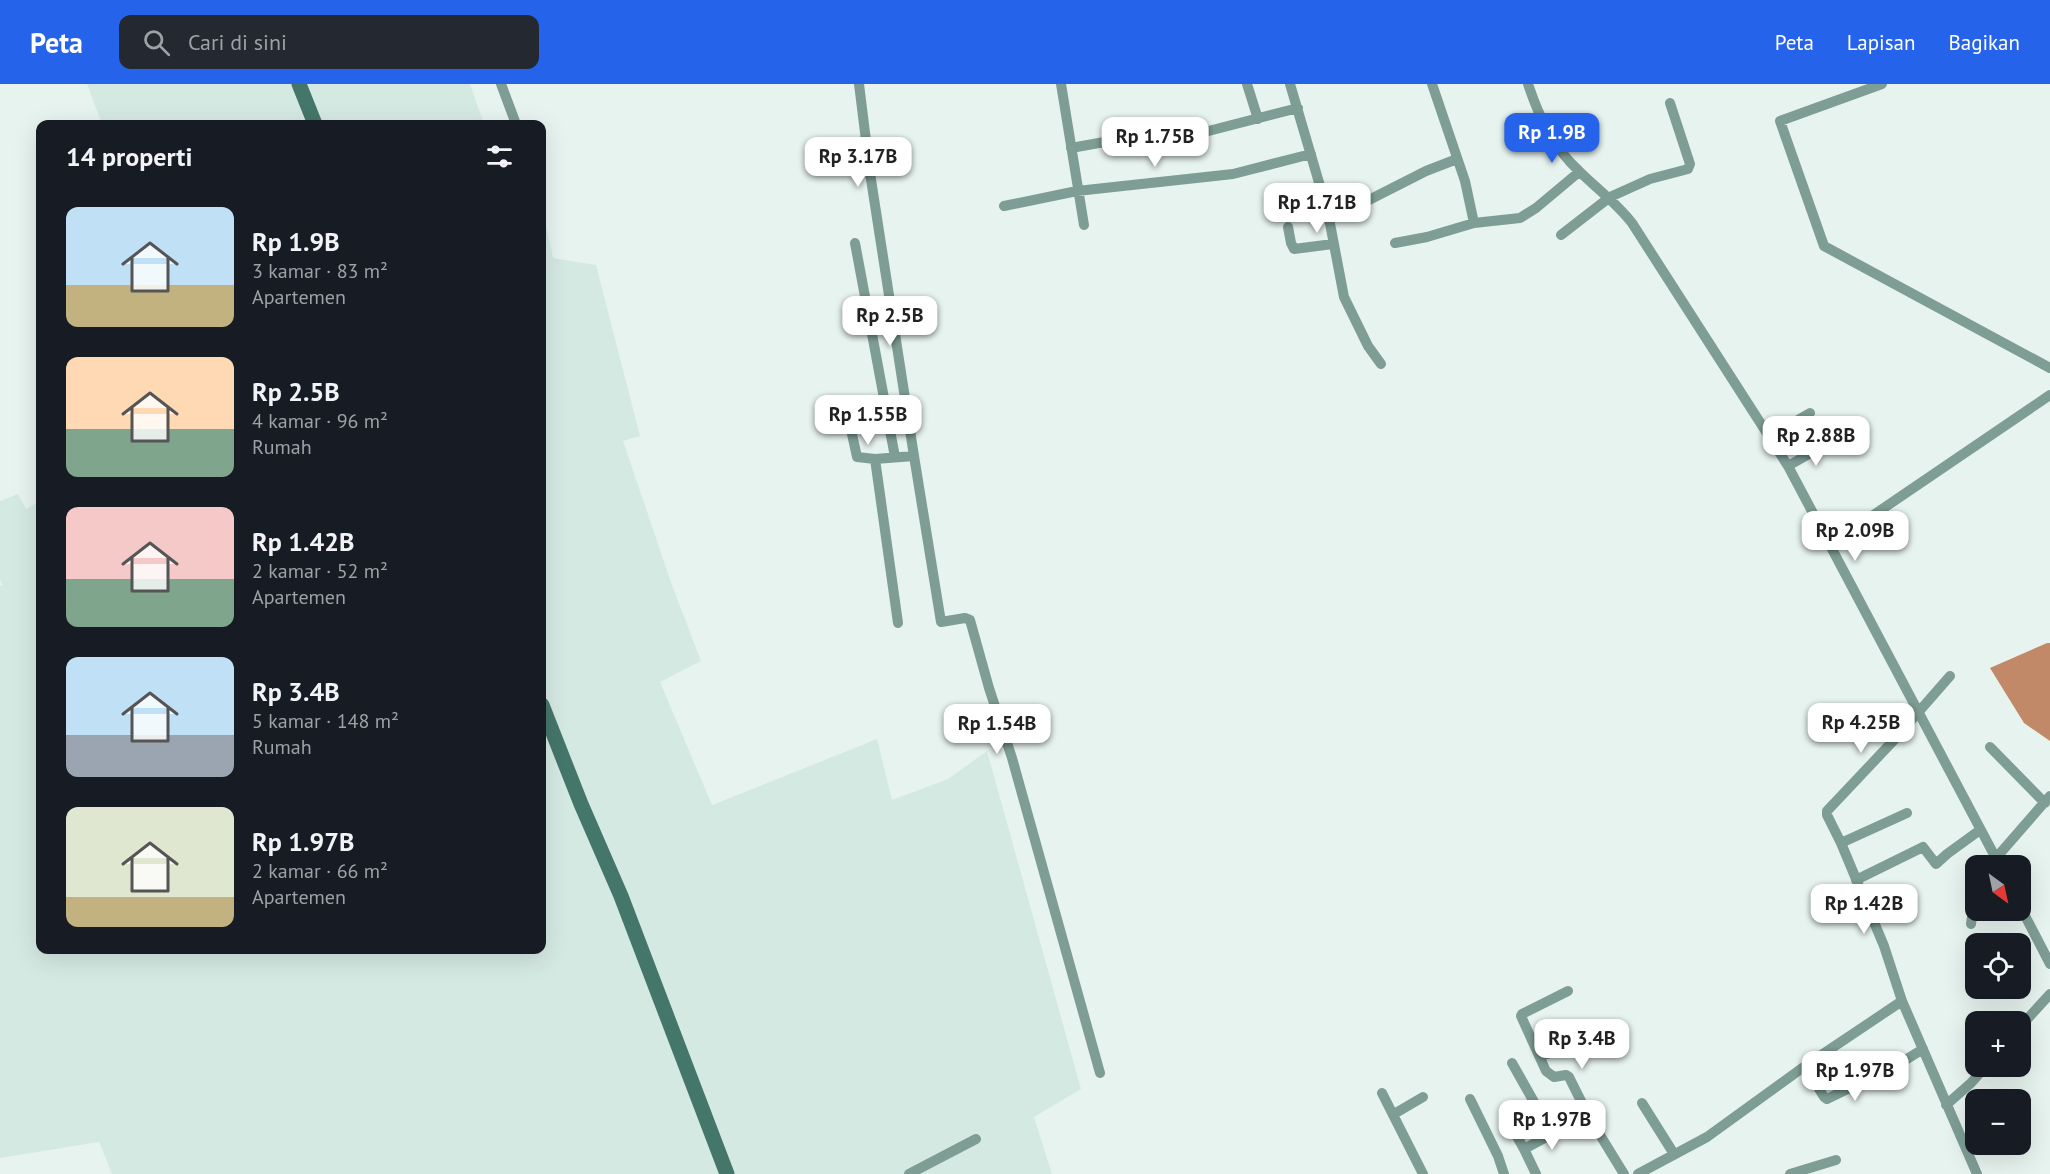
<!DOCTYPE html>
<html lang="id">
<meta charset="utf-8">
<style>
body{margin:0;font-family:"PT Sans",sans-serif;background:#242831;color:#f1f3f6;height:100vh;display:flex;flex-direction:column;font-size:22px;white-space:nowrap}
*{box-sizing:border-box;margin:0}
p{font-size:20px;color:#9ea1a6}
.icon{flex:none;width:33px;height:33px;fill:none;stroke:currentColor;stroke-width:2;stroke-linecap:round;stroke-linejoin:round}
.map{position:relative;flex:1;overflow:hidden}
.drawer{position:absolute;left:36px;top:36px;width:510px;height:834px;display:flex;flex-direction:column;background:#171b24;border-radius:12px;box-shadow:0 6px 24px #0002}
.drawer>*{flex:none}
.needle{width:39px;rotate:147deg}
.tools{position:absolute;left:1965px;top:771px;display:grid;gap:12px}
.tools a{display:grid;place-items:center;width:66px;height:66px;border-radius:12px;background:#171b24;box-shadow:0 6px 24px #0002;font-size:30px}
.price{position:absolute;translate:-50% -51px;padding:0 14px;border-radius:12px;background:#fff;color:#222;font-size:20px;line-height:39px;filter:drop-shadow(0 2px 3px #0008)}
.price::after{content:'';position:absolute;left:50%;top:36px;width:18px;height:14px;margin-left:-9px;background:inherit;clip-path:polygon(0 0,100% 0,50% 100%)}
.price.on{background:#2563eb;color:#fff}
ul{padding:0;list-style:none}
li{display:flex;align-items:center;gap:18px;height:150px;padding:0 30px}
li span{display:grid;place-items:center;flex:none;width:168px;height:120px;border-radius:12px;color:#555}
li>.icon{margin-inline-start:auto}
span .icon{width:72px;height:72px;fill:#fffc;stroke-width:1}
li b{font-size:26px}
h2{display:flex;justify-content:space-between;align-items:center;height:72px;padding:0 30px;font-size:26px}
header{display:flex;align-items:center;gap:36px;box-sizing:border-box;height:84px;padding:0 30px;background:#2563eb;color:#fff}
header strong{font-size:28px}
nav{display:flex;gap:33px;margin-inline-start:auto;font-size:21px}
.search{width:420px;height:54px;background:#242831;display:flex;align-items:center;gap:15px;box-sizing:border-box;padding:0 21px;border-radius:12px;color:#9ea1a6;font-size:22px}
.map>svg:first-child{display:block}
.built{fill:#d5e9e3}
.water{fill:#c18967}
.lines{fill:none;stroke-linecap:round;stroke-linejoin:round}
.street{stroke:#7e9d95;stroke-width:10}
.secondary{stroke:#45766a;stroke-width:15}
</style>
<header>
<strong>Peta</strong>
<div class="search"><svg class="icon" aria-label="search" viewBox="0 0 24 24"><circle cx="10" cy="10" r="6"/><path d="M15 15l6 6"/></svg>Cari di sini</div>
<nav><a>Peta</a><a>Lapisan</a><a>Bagikan</a></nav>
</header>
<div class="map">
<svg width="2050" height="1090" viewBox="0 0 2050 1090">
<rect width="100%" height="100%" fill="#e7f3ef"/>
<path class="built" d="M87 0H470L484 40H102Z
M542 131H544L553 174 596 181 640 352 623 357 672 501 701 577 660 598 712 721 877 655 892 716 948 695 987 667 1081 1005 1034 1033 1052 1090H112L99 1058 0 1074V502L2 501 0 495V417L18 410 26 425 40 417V866H542Z"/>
<path class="water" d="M2047 559H2050V657L2024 639 1990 584Z"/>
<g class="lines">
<path class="street" d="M501 0 516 40
M859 0 870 89 914 372 875 375 898 539
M1061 0 1084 141
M1247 0 1258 35
M1290 0 1328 129 1344 213 1368 262 1381 280
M1432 0 1465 97 1474 139
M1528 0C1539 33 1553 63 1579 87 1597 105 1616 118 1632 139L1788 382 2000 782
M1882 0 1780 37 1824 162 2050 284
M1071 64 1121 55 1193 51 1298 24
M1004 122 1077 107 1233 90 1311 70
M1328 129 1361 120 1426 87 1457 75
M1288 143 1291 159 1294 165 1333 160
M1561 151 1610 113 1650 95 1688 85 1690 80 1670 19
M855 159 895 373
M1395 159 1427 153 1474 139 1520 134 1536 124 1579 88
M848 332 857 373 875 375
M1770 352 1810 329
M914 372 941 538 965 534 970 536 989 604 1012 674 1100 989
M1788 382 1830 358
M1847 449 2050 311
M1990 663 2045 719
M1907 729 1841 759 1884 862 1902 917 1977 1090
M1841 759 1827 731V727L1894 656 1950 592
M1996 774 2050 712
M1856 796 1923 763 1936 780 1947 770 1980 746
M2020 822 2050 880
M1971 840 1973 826 1976 823
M1568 907 1522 930 1521 932 1546 987 1554 993 1566 991 1569 993 1589 1033 1624 1090
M2020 943 2050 910
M1540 973 1602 946
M1512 979 1551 1048 1550 1051 1524 1065 1536 1090
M1805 982 1824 1013 1827 1015 1899 980 1923 965
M1382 1009 1423 1090
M1470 1015 1498 1072 1504 1090
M1642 1019 1674 1070
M1946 1021 1971 999 1986 982
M1394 1030 1423 1013
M1505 1031 1524 1065
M909 1090 976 1055
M1638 1090 1707 1053 1805 982 1902 917
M1790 1090 1836 1076"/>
<path class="secondary" d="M299 0 315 40
M542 621 581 720 621 812 727 1090"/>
</g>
</svg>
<div class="tools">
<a><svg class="needle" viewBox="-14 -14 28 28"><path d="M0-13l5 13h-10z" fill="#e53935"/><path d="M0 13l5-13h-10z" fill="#9ea1a6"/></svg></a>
<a><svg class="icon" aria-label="locate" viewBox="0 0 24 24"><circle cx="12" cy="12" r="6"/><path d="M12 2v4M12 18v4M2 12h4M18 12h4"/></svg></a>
<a>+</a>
<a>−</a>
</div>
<b class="price on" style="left:1552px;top:80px">Rp 1.9B</b>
<b class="price" style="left:1155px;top:84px">Rp 1.75B</b>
<b class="price" style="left:858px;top:104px">Rp 3.17B</b>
<b class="price" style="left:1317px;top:150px">Rp 1.71B</b>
<b class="price" style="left:890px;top:263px">Rp 2.5B</b>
<b class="price" style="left:868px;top:362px">Rp 1.55B</b>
<b class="price" style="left:1816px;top:383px">Rp 2.88B</b>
<b class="price" style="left:1855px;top:478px">Rp 2.09B</b>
<b class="price" style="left:1861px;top:670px">Rp 4.25B</b>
<b class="price" style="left:997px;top:671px">Rp 1.54B</b>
<b class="price" style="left:1864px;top:851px">Rp 1.42B</b>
<b class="price" style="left:1582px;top:986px">Rp 3.4B</b>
<b class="price" style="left:1855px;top:1018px">Rp 1.97B</b>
<b class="price" style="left:1552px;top:1067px">Rp 1.97B</b>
<section class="drawer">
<h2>14 properti<svg class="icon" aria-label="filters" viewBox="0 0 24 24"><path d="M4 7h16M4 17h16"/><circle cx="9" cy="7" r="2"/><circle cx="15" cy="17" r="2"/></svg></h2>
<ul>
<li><span style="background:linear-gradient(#bfe0f5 65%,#c2b280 0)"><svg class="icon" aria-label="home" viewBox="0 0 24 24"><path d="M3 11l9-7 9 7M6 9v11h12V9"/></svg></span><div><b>Rp 1.9B</b><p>3 kamar · 83 m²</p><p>Apartemen</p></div></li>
<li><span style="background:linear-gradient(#ffd9b3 60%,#7fa58c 0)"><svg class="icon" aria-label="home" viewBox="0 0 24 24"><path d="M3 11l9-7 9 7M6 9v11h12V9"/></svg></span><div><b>Rp 2.5B</b><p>4 kamar · 96 m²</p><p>Rumah</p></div></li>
<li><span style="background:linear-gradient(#f6c9c9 60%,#7fa58c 0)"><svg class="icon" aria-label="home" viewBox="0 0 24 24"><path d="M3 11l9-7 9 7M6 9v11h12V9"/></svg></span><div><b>Rp 1.42B</b><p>2 kamar · 52 m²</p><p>Apartemen</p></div></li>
<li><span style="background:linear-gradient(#bfe0f5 65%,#9aa5b1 0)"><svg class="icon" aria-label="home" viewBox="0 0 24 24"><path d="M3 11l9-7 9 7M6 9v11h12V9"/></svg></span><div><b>Rp 3.4B</b><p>5 kamar · 148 m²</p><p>Rumah</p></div></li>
<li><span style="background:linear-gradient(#dfe7d0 75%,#c2b280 0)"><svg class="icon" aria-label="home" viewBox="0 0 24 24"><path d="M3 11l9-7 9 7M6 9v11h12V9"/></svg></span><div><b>Rp 1.97B</b><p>2 kamar · 66 m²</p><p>Apartemen</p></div></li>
</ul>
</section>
</div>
